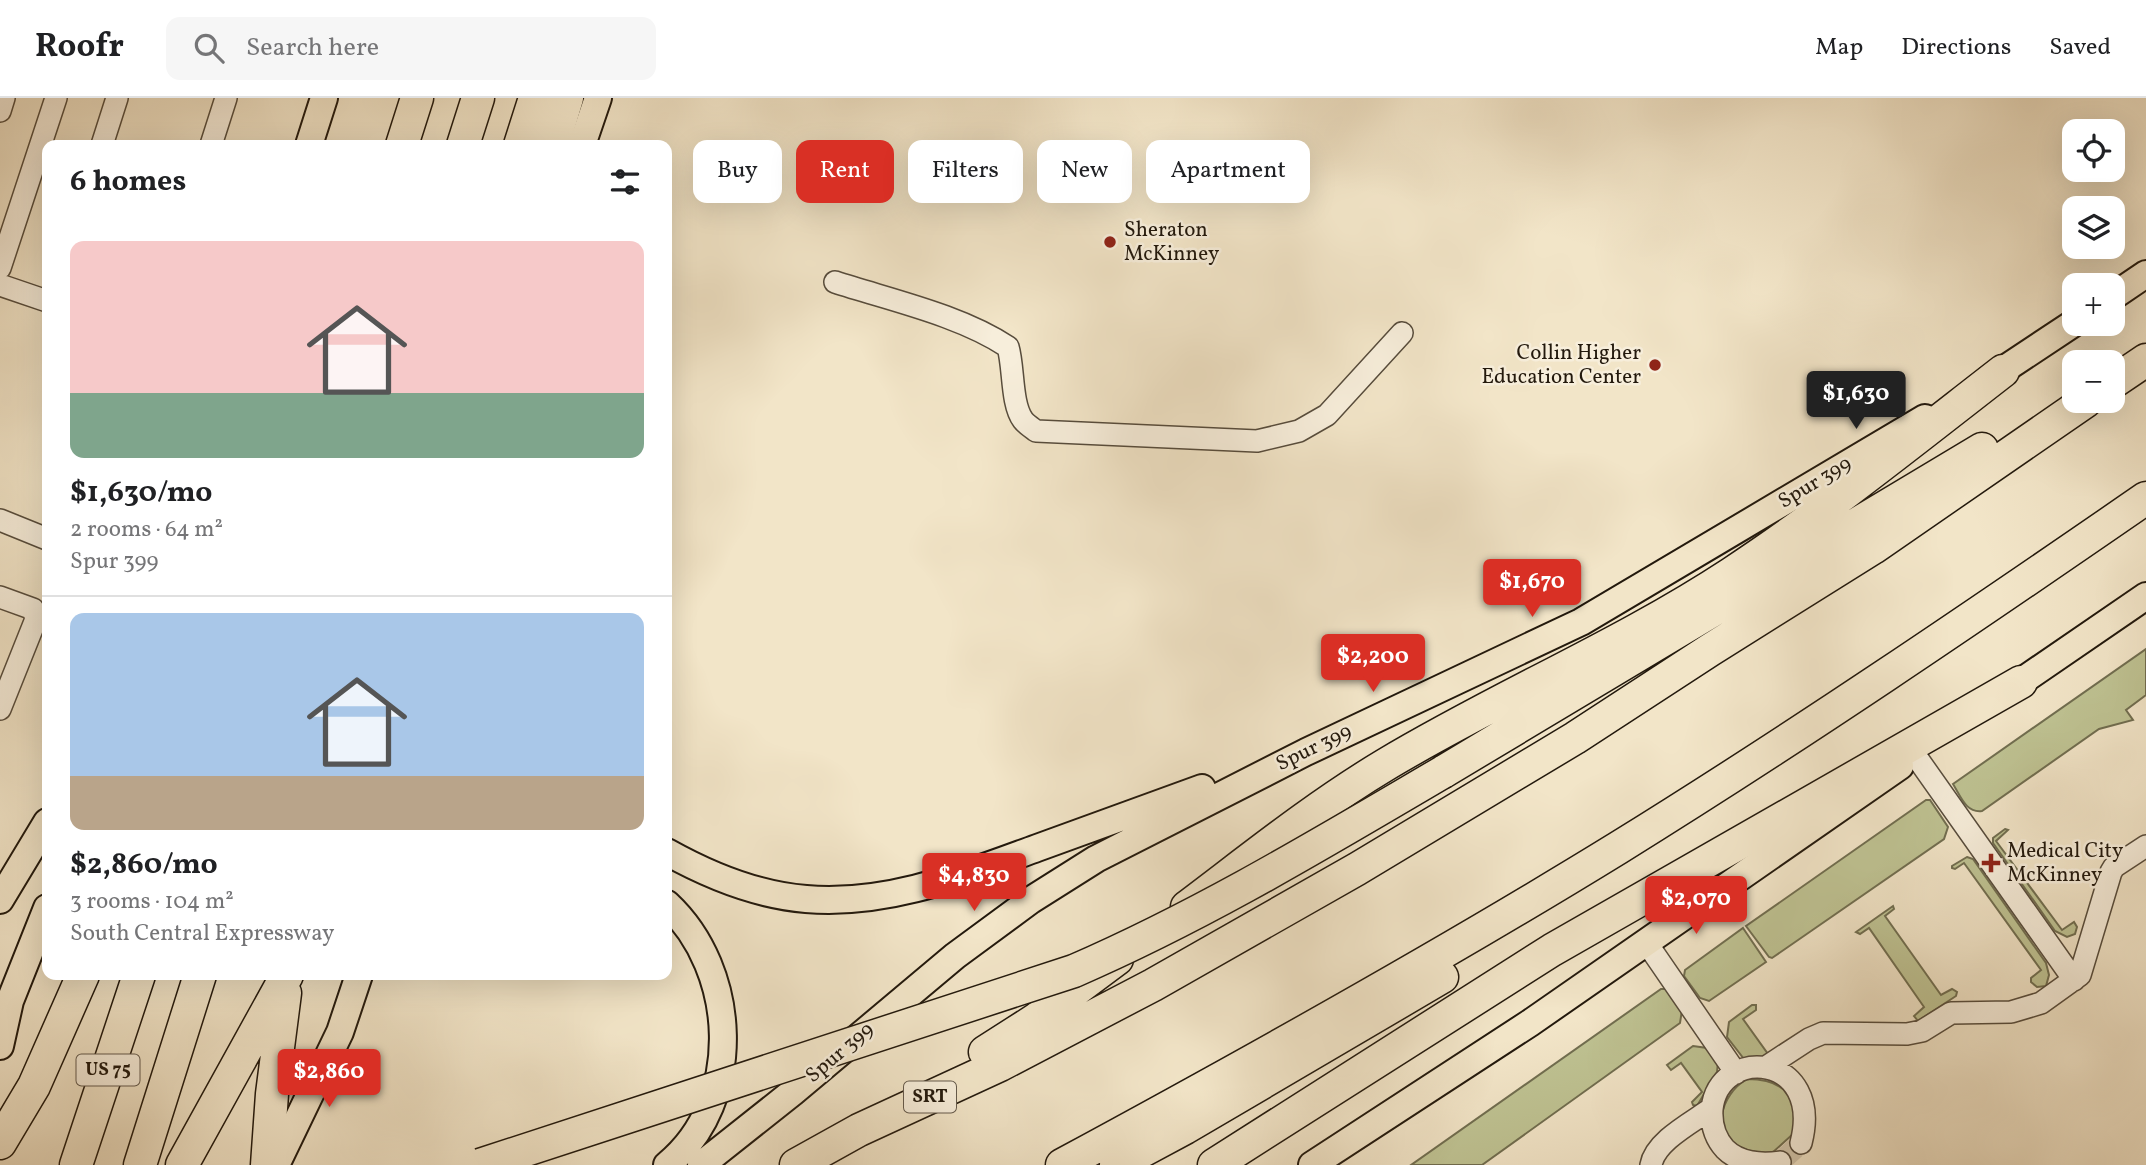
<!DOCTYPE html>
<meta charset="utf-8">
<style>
body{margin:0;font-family:Vollkorn,serif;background:#f6f6f6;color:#202124;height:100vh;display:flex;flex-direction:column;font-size:26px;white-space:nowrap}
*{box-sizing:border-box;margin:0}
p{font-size:23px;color:#757577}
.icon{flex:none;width:38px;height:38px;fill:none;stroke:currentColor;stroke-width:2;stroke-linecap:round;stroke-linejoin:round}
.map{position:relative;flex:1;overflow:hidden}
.details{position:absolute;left:42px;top:42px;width:630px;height:840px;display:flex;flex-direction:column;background:#fff;border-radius:14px;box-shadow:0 7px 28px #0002}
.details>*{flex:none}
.hud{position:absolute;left:693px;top:42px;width:665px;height:63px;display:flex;gap:14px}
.tools{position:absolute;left:2062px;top:21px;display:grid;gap:14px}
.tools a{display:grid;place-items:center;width:63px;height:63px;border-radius:14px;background:#fff;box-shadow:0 7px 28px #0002;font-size:35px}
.price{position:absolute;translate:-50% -60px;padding:0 16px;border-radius:7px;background:#d93025;color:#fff;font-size:23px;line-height:46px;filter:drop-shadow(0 2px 4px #0008)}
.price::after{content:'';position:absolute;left:50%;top:42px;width:21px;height:16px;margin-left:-10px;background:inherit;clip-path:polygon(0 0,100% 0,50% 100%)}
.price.selected{background:#222;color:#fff}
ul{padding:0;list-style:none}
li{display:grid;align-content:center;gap:14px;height:371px;padding:0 28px}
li+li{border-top:2px solid #e0e0e0}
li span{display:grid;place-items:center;height:217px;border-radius:14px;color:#555}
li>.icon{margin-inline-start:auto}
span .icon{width:126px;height:126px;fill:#fffc;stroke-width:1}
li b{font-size:30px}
h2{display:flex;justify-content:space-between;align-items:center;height:84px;padding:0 28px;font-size:30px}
.pill{padding:0 24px;border-radius:14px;background:#fff;box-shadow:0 7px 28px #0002;font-size:24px;line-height:63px}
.pill.selected{background:#d93025;color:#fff}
header{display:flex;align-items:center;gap:42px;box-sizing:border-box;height:98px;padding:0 35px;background:#fff;border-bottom:2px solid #e0e0e0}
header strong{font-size:33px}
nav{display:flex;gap:38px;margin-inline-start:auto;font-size:24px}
.search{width:490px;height:63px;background:#f6f6f6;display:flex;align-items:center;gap:18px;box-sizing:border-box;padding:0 24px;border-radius:14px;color:#757577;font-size:26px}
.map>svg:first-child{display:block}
.green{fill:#bfc393;stroke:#716e50;stroke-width:2}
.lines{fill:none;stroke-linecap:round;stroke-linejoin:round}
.minor-tunnel{stroke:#d3c6ac;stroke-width:21;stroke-dasharray:21 10;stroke-linecap:butt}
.minor-casing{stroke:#574c3c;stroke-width:24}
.major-casing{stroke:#23190d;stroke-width:30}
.highway-casing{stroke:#23190d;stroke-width:35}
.minor{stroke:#f7eedb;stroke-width:21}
.major{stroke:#f2e5c8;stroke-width:26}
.highway{stroke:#f2e5c8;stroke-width:32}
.highway-bridge-casing{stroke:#23190d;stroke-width:35;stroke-linecap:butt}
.highway-bridge{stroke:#f2e5c8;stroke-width:32}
.poi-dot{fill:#8f2418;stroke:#f7eedb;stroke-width:2.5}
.labels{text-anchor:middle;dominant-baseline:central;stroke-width:5;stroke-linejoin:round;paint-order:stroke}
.shield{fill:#f7eedb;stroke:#63594b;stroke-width:2}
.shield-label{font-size:19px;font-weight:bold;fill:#23190d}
.poi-label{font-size:21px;fill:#23190d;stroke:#f7eedb;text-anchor:start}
.street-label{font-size:21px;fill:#23190d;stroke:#f7eedb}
</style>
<header>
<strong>Roofr</strong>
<div class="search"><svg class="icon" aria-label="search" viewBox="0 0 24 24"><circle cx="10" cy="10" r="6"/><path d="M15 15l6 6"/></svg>Search here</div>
<nav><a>Map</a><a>Directions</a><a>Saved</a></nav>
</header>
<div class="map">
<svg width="2146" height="1067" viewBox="0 0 2146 1067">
<rect width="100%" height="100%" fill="#f2e5c8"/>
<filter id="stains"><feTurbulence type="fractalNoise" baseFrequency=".00286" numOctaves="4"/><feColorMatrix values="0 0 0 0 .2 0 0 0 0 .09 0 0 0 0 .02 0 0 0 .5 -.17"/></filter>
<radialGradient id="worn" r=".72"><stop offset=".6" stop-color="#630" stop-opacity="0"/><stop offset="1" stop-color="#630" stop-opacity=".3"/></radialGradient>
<path class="green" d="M2146 551V597L2126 612 2133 622 2099 631 1982 713C1966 715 1961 699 1953 686Z
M1926 702H1930L1948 729 1944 741 1772 860 1769 859 1746 828Z
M2005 731 2008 732 1996 743 2062 832 2074 824 2077 829 2075 836 2067 839 2055 833 1993 745V740Z
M1967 759 1973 761 2046 865 2049 877 2046 888 2037 889 2031 884V880L2041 872 1964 765 1955 771 1952 770V768Z
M1893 808 1894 811 1885 818 1941 897 1952 891 1957 894 1956 898 1918 923 1914 918 1924 909 1869 830 1860 836 1856 834Z
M1743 830 1766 864 1709 903 1700 900 1684 878 1685 872Z
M1661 891H1666L1682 912 1680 925 1482 1067H1411Z
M1752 907H1756V912L1743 921 1768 956 1767 960 1744 961 1727 939 1729 924Z
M1693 948 1707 950 1718 964 1717 974 1697 1008 1693 1007 1692 1004 1702 994 1681 965 1671 972 1667 967Z
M1747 981C1785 981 1799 999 1793 1036L1772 1055C1763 1055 1752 1054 1744 1051 1709 1036 1720 997 1747 981Z"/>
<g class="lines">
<path class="minor-tunnel" d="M1780 1064 1801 1045"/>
<g class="minor-casing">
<path id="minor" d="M0 13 4 0
M102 47 117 0
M211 47 226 0
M0 170 56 0
M835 184C890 202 960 217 1008 249 1014 269 1011 306 1023 322 1026 326 1032 330 1036 333L1257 343 1299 333 1327 317 1402 235
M0 187 47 203
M0 422 47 441
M0 499 33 511 36 521 0 611
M1915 657 2074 882
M1646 844 1736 975
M1766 969 1809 941 1823 935 1907 936 1922 933 1951 915 2011 914 2041 905 2080 877 2111 774 2114 769 2146 748
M1780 1064C1761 1067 1739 1065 1725 1051 1715 1040 1711 1026 1712 1011 1719 947 1824 955 1801 1045
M1651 1067C1655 1043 1693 1024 1712 1010"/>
</g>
<g class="major-casing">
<path id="major" d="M309 47 324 0
M582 47 598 0
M2112 199 2146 176
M1988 282 2074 225
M2006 594 2146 498
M667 754C710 778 756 797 806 801 887 808 963 777 1037 750 1092 730 1147 710 1202 690
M0 802 47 724
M667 806C738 872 745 1003 667 1067
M0 948 10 903 47 810
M276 1067 340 934 359 877
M701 1067 793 994 955 858 1031 802 1096 761 1306 654 1581 524 1925 320
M1312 1067 1530 925 1900 668"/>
</g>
<g class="highway-casing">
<path id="highway" d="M402 47 417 0
M463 47 478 0
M520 47 535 0
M553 47 567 0
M2112 285 2146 262
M1443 674 1982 351
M1187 809C1252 760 1315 709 1385 667 1498 599 1621 548 1732 475 1826 413 1914 342 2003 273
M985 954 1035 922 1117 861
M0 1045 34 988 83 877
M76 1067 139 877
M140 1067 200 877
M182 1067 287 877
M267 1067 272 996 285 895
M796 1067 859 1032 1000 967 1153 887 1357 771 1575 640 1710 552 1873 450 2086 303
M1062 1067C1249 966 1436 862 1618 750 1797 639 1972 520 2146 400
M1116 1067 1185 1030 1442 879
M1214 1067 1552 852 2021 584"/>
</g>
<use href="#minor" class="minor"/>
<use href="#major" class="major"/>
<use href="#highway" class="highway"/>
<g class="highway-bridge-casing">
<path id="highway-bridge" d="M480 1067 1074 873C1203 817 1322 745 1443 674"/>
</g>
<use href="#highway-bridge" class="highway-bridge"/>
</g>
<g class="poi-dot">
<circle cx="1110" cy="144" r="7"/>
<circle cx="1655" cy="267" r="7"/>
<path d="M1987.5 754.5h7v7h7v7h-7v7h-7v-7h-7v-7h7z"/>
</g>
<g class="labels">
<g class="shield">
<rect x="76.5" y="956.5" width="63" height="31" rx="5"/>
<rect x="904" y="983.5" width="52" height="31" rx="5"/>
</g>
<g class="shield-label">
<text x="108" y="972">US 75</text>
<text x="930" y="999">SRT</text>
</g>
<g class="poi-label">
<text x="1124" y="132">Sheraton<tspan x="1124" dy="24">McKinney</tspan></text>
<text x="1641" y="255" text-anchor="end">Collin Higher<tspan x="1641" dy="24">Education Center</tspan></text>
<text x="2007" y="753">Medical City<tspan x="2007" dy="24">McKinney</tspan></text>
</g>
<g class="street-label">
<text transform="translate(1815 385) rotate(-31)">Spur 399</text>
<text transform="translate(1314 650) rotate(-26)">Spur 399</text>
<text transform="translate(840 955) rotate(-40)">Spur 399</text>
</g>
</g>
<rect width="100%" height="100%" filter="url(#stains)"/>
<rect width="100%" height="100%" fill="url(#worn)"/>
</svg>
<div class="tools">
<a><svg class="icon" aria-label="locate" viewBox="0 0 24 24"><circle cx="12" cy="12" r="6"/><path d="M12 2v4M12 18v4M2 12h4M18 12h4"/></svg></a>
<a><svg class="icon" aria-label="layers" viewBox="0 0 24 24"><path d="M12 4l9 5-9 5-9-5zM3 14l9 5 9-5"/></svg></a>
<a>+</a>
<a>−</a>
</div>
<b class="price selected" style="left:1856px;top:333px">$1,630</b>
<b class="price" style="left:1532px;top:521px">$1,670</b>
<b class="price" style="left:1373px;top:596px">$2,200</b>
<b class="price" style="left:974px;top:815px">$4,830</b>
<b class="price" style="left:1696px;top:838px">$2,070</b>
<b class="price" style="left:329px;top:1011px">$2,860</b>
<div class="hud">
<a class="pill">Buy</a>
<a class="pill selected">Rent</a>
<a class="pill">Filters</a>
<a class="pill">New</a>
<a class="pill">Apartment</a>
</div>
<section class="details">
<h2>6 homes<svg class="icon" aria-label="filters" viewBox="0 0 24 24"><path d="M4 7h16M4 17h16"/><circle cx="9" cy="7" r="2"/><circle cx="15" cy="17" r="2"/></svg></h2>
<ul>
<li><span style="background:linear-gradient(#f6c9c9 70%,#7fa58c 0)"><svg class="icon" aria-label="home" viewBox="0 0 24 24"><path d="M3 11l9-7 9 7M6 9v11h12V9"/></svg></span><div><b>$1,630/mo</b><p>2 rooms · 64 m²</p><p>Spur 399</p></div></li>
<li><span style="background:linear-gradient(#a9c7e8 75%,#b9a48a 0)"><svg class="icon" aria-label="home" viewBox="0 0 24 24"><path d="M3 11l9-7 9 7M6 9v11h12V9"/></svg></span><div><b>$2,860/mo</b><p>3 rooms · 104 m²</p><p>South Central Expressway</p></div></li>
</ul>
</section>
</div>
